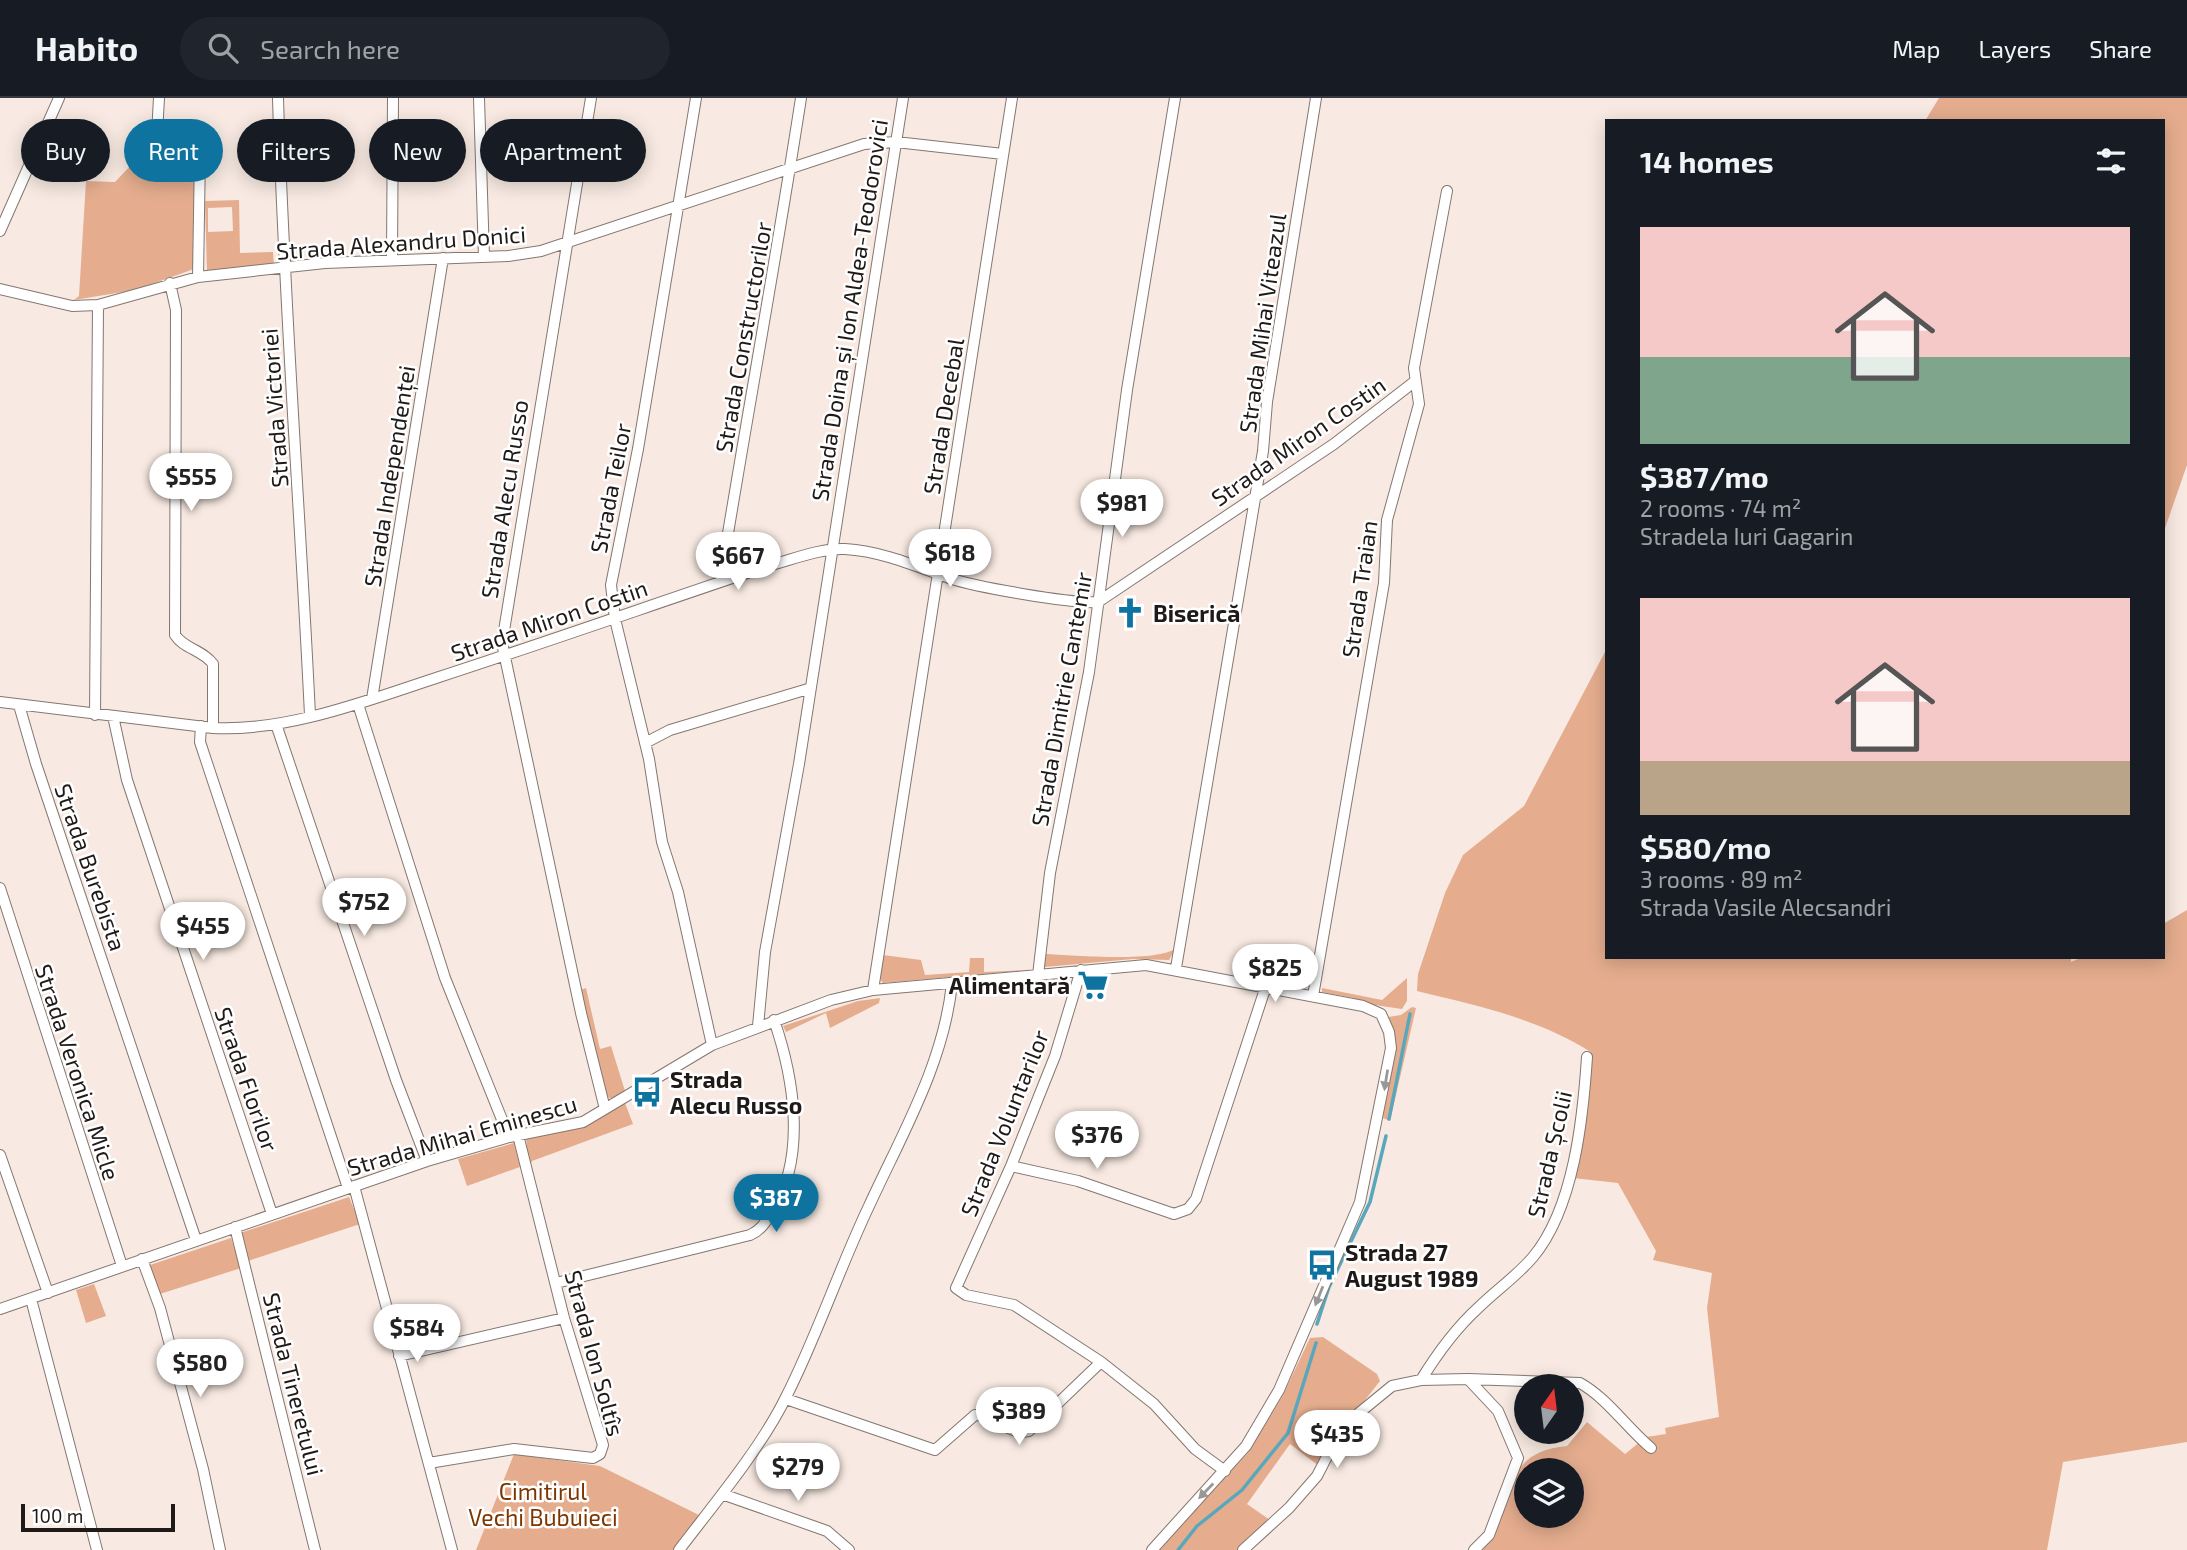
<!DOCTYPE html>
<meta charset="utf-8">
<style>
body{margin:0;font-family:"Exo 2",sans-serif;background:#20242c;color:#f1f3f6;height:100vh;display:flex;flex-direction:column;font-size:26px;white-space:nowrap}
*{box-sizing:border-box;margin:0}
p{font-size:23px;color:#9ea1a6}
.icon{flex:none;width:38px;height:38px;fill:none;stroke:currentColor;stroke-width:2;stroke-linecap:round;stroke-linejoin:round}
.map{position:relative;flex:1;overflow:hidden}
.sheet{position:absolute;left:1605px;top:21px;width:560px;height:840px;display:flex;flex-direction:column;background:#171b24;border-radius:0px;box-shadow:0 4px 18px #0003}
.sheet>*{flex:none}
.hud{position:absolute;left:21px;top:21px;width:665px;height:63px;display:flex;gap:14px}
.needle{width:46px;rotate:14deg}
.buttons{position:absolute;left:1514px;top:1276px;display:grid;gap:14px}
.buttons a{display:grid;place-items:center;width:70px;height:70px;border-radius:50%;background:#171b24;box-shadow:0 4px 18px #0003;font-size:35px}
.scale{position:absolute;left:21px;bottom:18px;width:154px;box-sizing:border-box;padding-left:7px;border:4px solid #1f1a18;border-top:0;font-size:19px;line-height:24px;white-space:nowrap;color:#1f1a18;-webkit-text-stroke:5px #fff;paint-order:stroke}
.price{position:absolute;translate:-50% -60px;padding:0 16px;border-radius:24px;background:#fff;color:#222;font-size:23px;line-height:46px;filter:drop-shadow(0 2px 4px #0008)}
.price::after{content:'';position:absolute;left:50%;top:42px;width:21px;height:16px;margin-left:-10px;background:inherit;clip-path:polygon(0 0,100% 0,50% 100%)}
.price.on{background:#0f73a0;color:#fff}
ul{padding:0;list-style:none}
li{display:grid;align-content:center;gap:14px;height:371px;padding:0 35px}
li span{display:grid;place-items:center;height:217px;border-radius:0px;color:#555}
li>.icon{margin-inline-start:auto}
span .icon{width:126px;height:126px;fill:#fffc;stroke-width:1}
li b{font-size:30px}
h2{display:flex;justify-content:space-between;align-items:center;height:84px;padding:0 35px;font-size:30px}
.tag{padding:0 24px;border-radius:32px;background:#171b24;box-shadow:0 4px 18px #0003;font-size:24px;line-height:63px}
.tag.on{background:#0f73a0;color:#fff}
header{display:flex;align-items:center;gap:42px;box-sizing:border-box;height:98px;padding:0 35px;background:#171b24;border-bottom:2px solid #363941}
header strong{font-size:33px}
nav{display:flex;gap:38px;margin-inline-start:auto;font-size:24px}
.search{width:490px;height:63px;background:#20242c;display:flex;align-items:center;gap:18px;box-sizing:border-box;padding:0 24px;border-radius:38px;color:#9ea1a6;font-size:26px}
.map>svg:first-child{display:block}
.green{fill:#e5ad8e;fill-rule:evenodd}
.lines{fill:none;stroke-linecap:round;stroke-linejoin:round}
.stream{stroke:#58a7bd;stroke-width:3.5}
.minor-casing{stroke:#837770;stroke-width:12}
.minor{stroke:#fff;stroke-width:10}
.oneway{fill:#9a9897}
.labels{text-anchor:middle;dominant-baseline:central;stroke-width:5;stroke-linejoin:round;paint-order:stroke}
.street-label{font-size:23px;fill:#1f1a18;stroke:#fff}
.poi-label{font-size:23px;font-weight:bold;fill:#1f1a18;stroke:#fff;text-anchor:start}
.park-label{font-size:23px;fill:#7d3600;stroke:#fff}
</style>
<header>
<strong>Habito</strong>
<div class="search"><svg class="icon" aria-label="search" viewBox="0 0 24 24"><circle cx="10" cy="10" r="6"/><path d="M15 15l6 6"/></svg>Search here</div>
<nav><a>Map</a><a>Layers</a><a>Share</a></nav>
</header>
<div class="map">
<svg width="2187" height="1452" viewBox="0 0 2187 1452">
<rect width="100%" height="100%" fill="#f8eae2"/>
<path class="green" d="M1939 0H2187V367L2163 436V23H1925Z
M150 47V59L196 58 194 171 135 192 74 202 79 198 86 83 115 84Z
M239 102 240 155 273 154 274 168 207 175 205 103ZM232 109 233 133 208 134V110Z
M1606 552V859H2071V864L2083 859H2163V826L2187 812V1344L2063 1364 2047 1452H1482C1520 1413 1493 1355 1567 1348L1587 1324 1625 1356 1646 1339 1666 1336 1665 1330 1719 1319 1707 1210 1712 1175 1653 1162 1656 1153 1618 1085 1573 1080 1588 1013 1591 954C1537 920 1478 908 1417 893L1418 876 1445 795 1463 757 1524 708ZM1526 1372H1572V1418H1526Z
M1176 850 1169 862 1133 861 1045 869 1043 866 1045 856C1072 857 1157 865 1176 850Z
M883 857 921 862 925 877 969 874 970 860H984V874L1028 872 883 885 880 881Z
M1407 880V903L1402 911 1354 904V900L1322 894V890L1382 902Z
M586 890 600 951 611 948 625 993 613 1001 604 998 580 892Z
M880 900 879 905 830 930 826 915 786 934 783 928 858 903Z
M1412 909 1416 910 1390 1023 1383 1020 1395 942 1388 919 1401 917Z
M625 1005 633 1026 532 1063 529 1069 526 1040C563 1036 593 1026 625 1005Z
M514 1045 520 1069 467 1088 458 1061Z
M349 1099 360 1126 248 1163 240 1135Z
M231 1140 241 1170 160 1196 150 1167Z
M94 1186 106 1218 86 1225 76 1192Z
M1323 1239 1377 1276 1380 1283 1332 1344 1319 1368 1290 1346 1247 1406 1270 1422 1239 1452H1157L1248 1355 1282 1299 1310 1240Z
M514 1356 600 1368 699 1417 673 1452H476Z"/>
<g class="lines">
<path class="stream" d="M1389 1021 1410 916
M1317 1226 1329 1189 1370 1104 1386 1038
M1178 1452 1197 1428 1242 1392 1288 1335 1316 1245"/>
<g class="minor-casing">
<path id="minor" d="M159 0 156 54 200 55 198 179
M278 0C284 206 300 411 310 617
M479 0 484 159
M591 0 502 545 581 915 605 1011
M696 0 638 351 611 487 615 521 649 661 662 744 678 794 712 947
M0 133 59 0
M392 162 393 0
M170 185 176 212 175 537C184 551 203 552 213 566V630
M0 191 72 208 98 207 198 179 325 165 508 158 541 153 864 46 896 44 1003 56
M720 484C746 323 776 162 801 0
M372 601 443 160
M0 604 213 630C287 634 369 602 439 579 550 543 660 504 771 467 794 461 821 450 845 451 881 453 916 468 949 480 976 489 1071 506 1098 504L1334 346 1414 284
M358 606 445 880 509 1039
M19 607 36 666 196 1142
M95 617 98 207
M113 618 127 682 272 1116
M276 626 396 982 427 1063
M201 628 200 644 348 1090
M645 645 670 632 808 591
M0 790 122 1168
M1176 870 1263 353 1267 304 1316 0
M1081 872 1055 958 1011 1068 956 1190 966 1197 1014 1207 1101 1264
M1038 877 1050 775 1089 574 1127 292 1175 0
M873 892 1012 0
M1313 898 1384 485 1387 422 1419 306 1414 270 1447 93
M758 928 765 854 799 666 903 0
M0 1057 48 1195
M1011 1068 1078 1083 1174 1116 1188 1111 1196 1101 1266 888
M354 1088 452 1452
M235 1129 315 1452
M142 1161 160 1210 203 1371 220 1452
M556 1185 750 1137C760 1133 766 1124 772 1114 807 1059 794 980 774 922
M31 1201 97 1452
M0 1211 427 1063 509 1039 583 1024 712 947 831 902 873 892 1146 867 1363 908 1381 916 1389 934 1391 950 1360 1104 1279 1292 1246 1348 1152 1452
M399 1258 564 1220
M1468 1281 1498 1313 1518 1360 1489 1437 1474 1452
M1421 1282C1437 1256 1455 1231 1478 1210 1495 1193 1517 1178 1533 1159 1574 1110 1583 1020 1587 959
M786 1301 935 1352 975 1317C995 1316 1008 1338 1029 1333L1101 1264 1154 1306 1195 1351 1225 1373
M429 1365 514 1351 593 1360 600 1356 603 1347 564 1220 518 1037
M722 1396 827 1433 849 1452
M679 1452C714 1406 761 1350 786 1299 817 1238 839 1171 869 1108 902 1036 944 965 952 885
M1243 1452 1289 1410 1317 1378 1334 1345 1359 1315 1392 1288 1421 1282 1468 1281 1580 1285C1607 1300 1627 1330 1651 1350"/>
</g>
<use href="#minor" class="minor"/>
</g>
<defs><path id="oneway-solid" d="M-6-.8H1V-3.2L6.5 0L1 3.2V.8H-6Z" transform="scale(1.75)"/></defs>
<g class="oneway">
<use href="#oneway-solid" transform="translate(1386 982) rotate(99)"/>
<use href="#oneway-solid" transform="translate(1319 1198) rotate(112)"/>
<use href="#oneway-solid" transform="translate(1206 1393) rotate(134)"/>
</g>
<defs>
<g id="church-bare" transform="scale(2.415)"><path d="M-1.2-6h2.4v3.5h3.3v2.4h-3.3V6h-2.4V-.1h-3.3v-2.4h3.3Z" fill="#0f73a0" stroke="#fff" stroke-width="2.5" paint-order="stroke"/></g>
<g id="supermarket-bare" transform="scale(2.415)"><path d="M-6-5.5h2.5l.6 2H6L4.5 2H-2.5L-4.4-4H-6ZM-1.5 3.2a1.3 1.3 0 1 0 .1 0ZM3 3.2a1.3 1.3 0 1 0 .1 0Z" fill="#0f73a0" stroke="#fff" stroke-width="2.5" paint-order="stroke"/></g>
<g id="bus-bare" transform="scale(2.415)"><path d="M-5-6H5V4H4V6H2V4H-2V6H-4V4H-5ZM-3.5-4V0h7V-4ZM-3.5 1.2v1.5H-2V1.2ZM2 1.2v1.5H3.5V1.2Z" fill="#0f73a0" stroke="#fff" stroke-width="2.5" paint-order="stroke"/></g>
</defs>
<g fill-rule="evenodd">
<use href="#church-bare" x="1130" y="515"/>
<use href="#supermarket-bare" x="1093" y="887"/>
<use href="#bus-bare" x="647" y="994"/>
<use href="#bus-bare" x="1322" y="1167"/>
</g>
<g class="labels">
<g class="street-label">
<text transform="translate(401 144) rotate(-4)">Strada Alexandru Donici</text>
<text transform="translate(849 212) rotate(-81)">Strada Doina și Ion Aldea-Teodorovici</text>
<text transform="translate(1262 225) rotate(-82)">Strada Mihai Viteazul</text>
<text transform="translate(743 239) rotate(-80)">Strada Constructorilor</text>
<text transform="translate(274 310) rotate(-94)">Strada Victoriei</text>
<text transform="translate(943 318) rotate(-81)">Strada Decebal</text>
<text transform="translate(1298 343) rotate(-35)">Strada Miron Costin</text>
<text transform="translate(389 378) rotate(-81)">Strada Independenței</text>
<text transform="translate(610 390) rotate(-79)">Strada Teilor</text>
<text transform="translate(504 401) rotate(-81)">Strada Alecu Russo</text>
<text transform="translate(1359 491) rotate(-82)">Strada Traian</text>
<text transform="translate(549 522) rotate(-19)">Strada Miron Costin</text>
<text transform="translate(1061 601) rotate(-80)">Strada Dimitrie Cantemir</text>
<text transform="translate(91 769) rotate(71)">Strada Burebista</text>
<text transform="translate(78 974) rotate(72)">Strada Veronica Micle</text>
<text transform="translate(247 981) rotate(71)">Strada Florilor</text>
<text transform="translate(1004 1025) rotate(-68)">Strada Voluntarilor</text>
<text transform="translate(462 1037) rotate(-16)">Strada Mihai Eminescu</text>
<text transform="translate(1549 1056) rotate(-77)">Strada Școlii</text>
<text transform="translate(595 1255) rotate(75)">Strada Ion Soltîs</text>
<text transform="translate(294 1286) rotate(76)">Strada Tineretului</text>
</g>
<g class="poi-label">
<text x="1153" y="515">Biserică</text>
<text x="1070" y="887" text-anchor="end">Alimentară</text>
<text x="670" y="981">Strada<tspan x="670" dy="26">Alecu Russo</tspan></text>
<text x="1345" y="1154">Strada 27<tspan x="1345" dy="26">August 1989</tspan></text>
</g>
<g class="park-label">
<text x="543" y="1393">Cimitirul<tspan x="543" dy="26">Vechi Bubuieci</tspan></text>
</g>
</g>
</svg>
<div class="buttons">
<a><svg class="needle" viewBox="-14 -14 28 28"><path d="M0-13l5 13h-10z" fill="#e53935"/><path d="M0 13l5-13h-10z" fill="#9ea1a6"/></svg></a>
<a><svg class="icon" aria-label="layers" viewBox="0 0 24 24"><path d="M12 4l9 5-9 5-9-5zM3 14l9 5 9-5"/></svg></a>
</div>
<div class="scale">100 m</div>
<b class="price" style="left:191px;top:415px">$555</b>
<b class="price" style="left:1122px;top:441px">$981</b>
<b class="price" style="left:950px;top:491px">$618</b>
<b class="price" style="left:738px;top:494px">$667</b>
<b class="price" style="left:364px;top:840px">$752</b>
<b class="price" style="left:203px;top:864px">$455</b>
<b class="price" style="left:1275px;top:906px">$825</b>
<b class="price" style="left:1097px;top:1073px">$376</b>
<b class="price on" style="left:776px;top:1136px">$387</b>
<b class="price" style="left:417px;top:1266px">$584</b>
<b class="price" style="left:200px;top:1301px">$580</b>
<b class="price" style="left:1019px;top:1349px">$389</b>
<b class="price" style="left:1337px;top:1372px">$435</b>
<b class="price" style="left:798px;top:1405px">$279</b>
<div class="hud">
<a class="tag">Buy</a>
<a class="tag on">Rent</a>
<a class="tag">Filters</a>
<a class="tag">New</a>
<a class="tag">Apartment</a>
</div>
<section class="sheet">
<h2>14 homes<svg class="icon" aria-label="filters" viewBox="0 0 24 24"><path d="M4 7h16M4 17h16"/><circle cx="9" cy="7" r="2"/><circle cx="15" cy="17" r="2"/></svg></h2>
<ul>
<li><span style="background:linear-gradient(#f6c9c9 60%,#7fa58c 0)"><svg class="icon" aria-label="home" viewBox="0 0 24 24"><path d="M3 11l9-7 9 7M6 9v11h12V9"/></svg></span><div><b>$387/mo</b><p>2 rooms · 74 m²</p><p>Stradela Iuri Gagarin</p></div></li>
<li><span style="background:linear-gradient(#f6c9c9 75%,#b9a48a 0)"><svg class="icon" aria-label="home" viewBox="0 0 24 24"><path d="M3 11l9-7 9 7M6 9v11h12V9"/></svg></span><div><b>$580/mo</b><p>3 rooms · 89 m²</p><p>Strada Vasile Alecsandri</p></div></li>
</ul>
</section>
</div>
